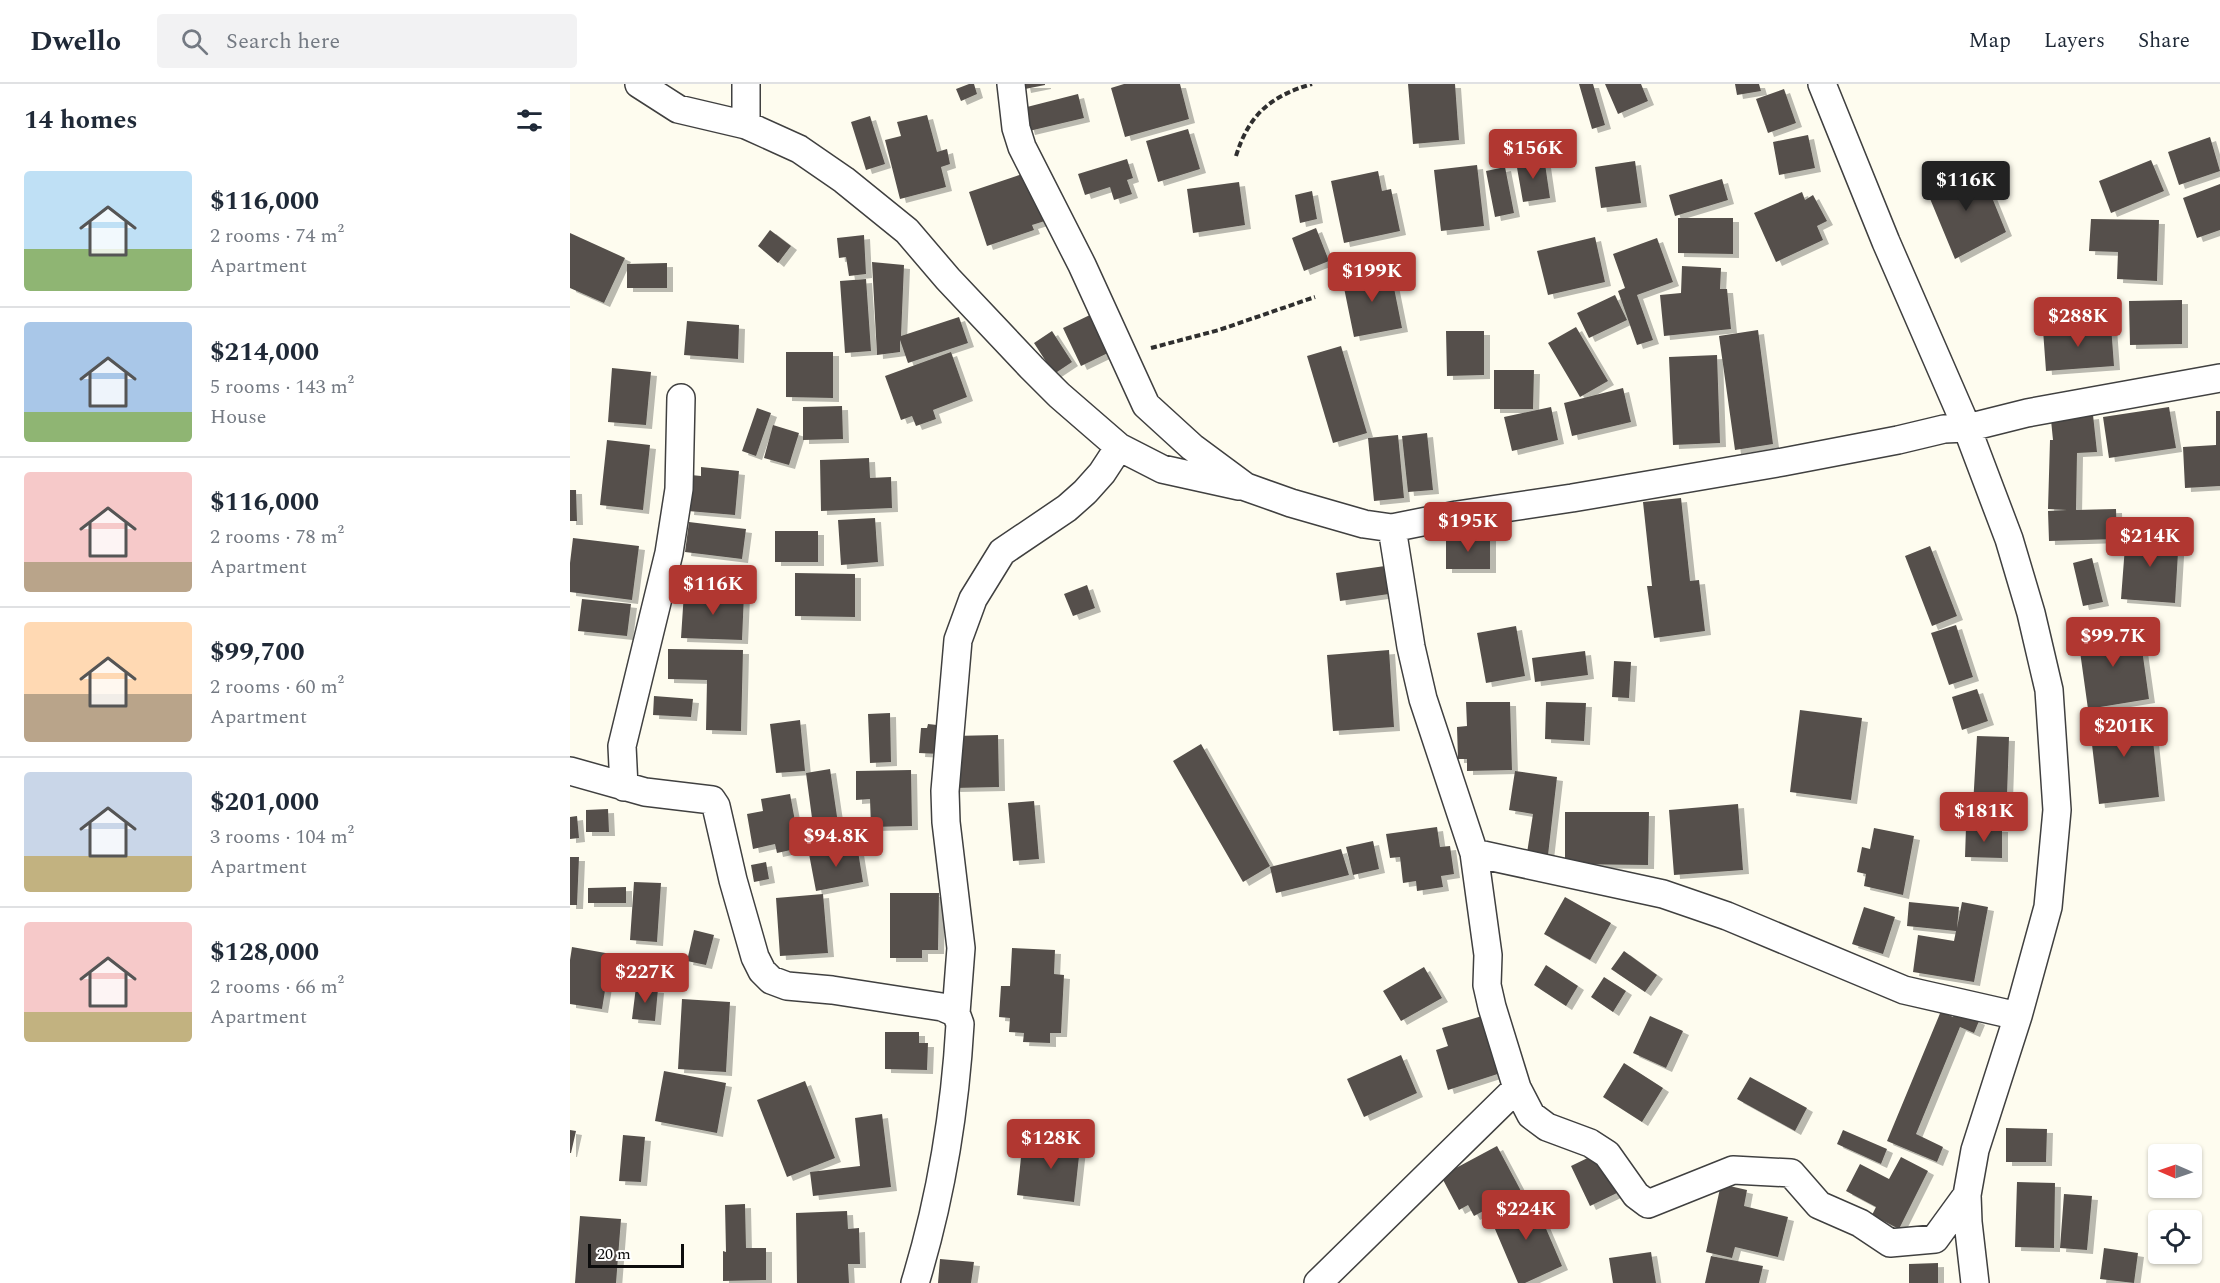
<!DOCTYPE html>
<meta charset="utf-8">
<style>
body{margin:0;font-family:Spectral,serif;background:#f2f2f3;color:#1f2937;height:100vh;display:flex;flex-direction:column;font-size:22px;white-space:nowrap}
*{box-sizing:border-box;margin:0}
p{font-size:20px;color:#747a83}
.icon{flex:none;width:33px;height:33px;fill:none;stroke:currentColor;stroke-width:2;stroke-linecap:round;stroke-linejoin:round}
.map{position:relative;flex:1;overflow:hidden}
.drawer{display:flex;flex-direction:column;background:#fff;width:570px}
.drawer>*{flex:none}
.needle{width:39px;rotate:272deg}
.buttons{position:absolute;left:1578px;top:1060px;display:grid;gap:12px}
.buttons a{display:grid;place-items:center;width:54px;height:54px;border-radius:6px;background:#fff;box-shadow:0 2px 4px #0004;font-size:30px}
.scale{position:absolute;left:18px;bottom:15px;width:96px;box-sizing:border-box;padding-left:6px;border:3px solid #0d0d0d;border-top:0;font-size:16px;line-height:21px;white-space:nowrap;color:#0d0d0d;-webkit-text-stroke:4px #fff;paint-order:stroke}
.price{position:absolute;translate:-50% -51px;padding:0 14px;border-radius:6px;background:#b13731;color:#fff;font-size:20px;line-height:39px;filter:drop-shadow(0 2px 3px #0008)}
.price::after{content:'';position:absolute;left:50%;top:36px;width:18px;height:14px;margin-left:-9px;background:inherit;clip-path:polygon(0 0,100% 0,50% 100%)}
.price.active{background:#222;color:#fff}
ul{padding:0;list-style:none}
li{display:flex;align-items:center;gap:18px;height:150px;padding:0 24px}
li+li{border-top:2px solid #e0e1e3}
li span{display:grid;place-items:center;flex:none;width:168px;height:120px;border-radius:6px;color:#555}
li>.icon{margin-inline-start:auto}
span .icon{width:72px;height:72px;fill:#fffc;stroke-width:1}
li b{font-size:26px}
h2{display:flex;justify-content:space-between;align-items:center;height:72px;padding:0 24px;font-size:26px}
header{display:flex;align-items:center;gap:36px;box-sizing:border-box;height:84px;padding:0 30px;background:#fff;border-bottom:2px solid #e0e1e3}
header strong{font-size:28px}
nav{display:flex;gap:33px;margin-inline-start:auto;font-size:21px}
.search{width:420px;height:54px;background:#f2f2f3;display:flex;align-items:center;gap:15px;box-sizing:border-box;padding:0 21px;border-radius:6px;color:#747a83;font-size:22px}
main{display:flex;flex:1;min-height:0}
.map>svg:first-child{display:block}
.building{fill:#55504b;filter:url(#shadow)}
.lines{fill:none;stroke-linecap:round;stroke-linejoin:round}
.minor-casing{stroke:#404040;stroke-width:30}
.path{stroke:#2f2f2f;stroke-width:4;stroke-dasharray:6 3;stroke-linecap:butt}
.minor{stroke:#fff;stroke-width:27}
</style>
<header>
<strong>Dwello</strong>
<div class="search"><svg class="icon" aria-label="search" viewBox="0 0 24 24"><circle cx="10" cy="10" r="6"/><path d="M15 15l6 6"/></svg>Search here</div>
<nav><a>Map</a><a>Layers</a><a>Share</a></nav>
</header>
<main>
<section class="drawer">
<h2>14 homes<svg class="icon" aria-label="filters" viewBox="0 0 24 24"><path d="M4 7h16M4 17h16"/><circle cx="9" cy="7" r="2"/><circle cx="15" cy="17" r="2"/></svg></h2>
<ul>
<li><span style="background:linear-gradient(#bfe0f5 65%,#8fb573 0)"><svg class="icon" aria-label="home" viewBox="0 0 24 24"><path d="M3 11l9-7 9 7M6 9v11h12V9"/></svg></span><div><b>$116,000</b><p>2 rooms · 74 m²</p><p>Apartment</p></div></li>
<li><span style="background:linear-gradient(#a9c7e8 75%,#8fb573 0)"><svg class="icon" aria-label="home" viewBox="0 0 24 24"><path d="M3 11l9-7 9 7M6 9v11h12V9"/></svg></span><div><b>$214,000</b><p>5 rooms · 143 m²</p><p>House</p></div></li>
<li><span style="background:linear-gradient(#f6c9c9 75%,#b9a48a 0)"><svg class="icon" aria-label="home" viewBox="0 0 24 24"><path d="M3 11l9-7 9 7M6 9v11h12V9"/></svg></span><div><b>$116,000</b><p>2 rooms · 78 m²</p><p>Apartment</p></div></li>
<li><span style="background:linear-gradient(#ffd9b3 60%,#b9a48a 0)"><svg class="icon" aria-label="home" viewBox="0 0 24 24"><path d="M3 11l9-7 9 7M6 9v11h12V9"/></svg></span><div><b>$99,700</b><p>2 rooms · 60 m²</p><p>Apartment</p></div></li>
<li><span style="background:linear-gradient(#c9d6e8 70%,#c2b280 0)"><svg class="icon" aria-label="home" viewBox="0 0 24 24"><path d="M3 11l9-7 9 7M6 9v11h12V9"/></svg></span><div><b>$201,000</b><p>3 rooms · 104 m²</p><p>Apartment</p></div></li>
<li><span style="background:linear-gradient(#f6c9c9 75%,#c2b280 0)"><svg class="icon" aria-label="home" viewBox="0 0 24 24"><path d="M3 11l9-7 9 7M6 9v11h12V9"/></svg></span><div><b>$128,000</b><p>2 rooms · 66 m²</p><p>Apartment</p></div></li>
</ul>
</section>
<div class="map">
<svg width="1650" height="1199" viewBox="0 0 1650 1199">
<defs>
<filter id="shadow"><feDropShadow dx="6" dy="4" stdDeviation="0" flood-color="#0004"/></filter>
</defs>
<rect width="100%" height="100%" fill="#fefcef"/>
<path class="building" d="M399 0H404L407 10 391 17 386 5Z
M454 0H475V1L455 5Z
M554 0H610L619 35 555 53 541 4Z
M838 0H885L889 56 843 60Z
M1009 0H1023L1035 41 1022 45Z
M1035 0H1071L1078 17 1048 30Z
M1165 0H1189L1191 7 1167 11Z
M1214 5 1226 39 1198 49 1186 15Z
M508 10 514 34 459 47 453 24Z
M357 31 367 68 377 65 380 80 371 83 376 103 330 115 315 56 331 52 327 38Z
M300 32 315 80 296 86 281 38Z
M618 45 630 85 588 98 576 57Z
M1238 51 1245 84 1209 91 1203 58Z
M1640 53 1650 87 1609 101 1598 68Z
M974 73 980 114 953 118 946 78Z
M557 75 563 94 557 96 562 110 544 116 540 103 515 111 508 90Z
M1581 76 1594 107 1541 129 1529 97Z
M1065 77 1071 119 1031 124 1025 83Z
M907 81 914 142 871 147 864 86Z
M935 83 944 129 925 133 916 87Z
M1410 84 1436 148 1385 175 1356 105Z
M461 87 478 136 462 141 464 146 417 162 399 108Z
M808 87 812 107 821 105 830 147 774 159 761 97Z
M1152 95 1158 116 1105 132 1099 111Z
M669 98 675 141 623 149 617 105Z
M1650 100V146L1627 154 1613 114Z
M742 107 747 135 730 139 725 111Z
M1232 108 1235 116 1243 111 1257 137 1247 142 1253 156 1206 178 1184 129Z
M1108 134H1163V170L1108 169Z
M1521 135 1589 136 1587 197 1547 195 1548 168 1519 167Z
M746 144 759 177 734 187 722 154Z
M200 146 221 162 208 179 188 162Z
M0 149 55 174 34 219 0 204Z
M294 151 296 190 279 192 276 173 269 174 267 154Z
M1025 153 1035 198 978 211 967 167Z
M1087 154 1103 198 1067 211 1083 256 1067 261 1048 207 1055 204 1043 170Z
M302 178 334 181 331 252 389 233 398 259 338 279 330 256V268L307 271Z
M97 179V204H57V180Z
M1112 182 1151 184 1150 205H1157L1161 245 1094 252 1090 211 1111 209Z
M820 184 832 244 784 253 772 194Z
M296 195 301 267 275 269 270 197Z
M1045 211 1057 236 1019 254 1007 229Z
M1612 216V260L1560 261 1559 217Z
M524 229 542 267 511 282 493 244Z
M117 237 169 241 168 275 114 271Z
M1541 241 1544 282 1476 287 1473 246Z
M1006 243 1038 297 1010 313 978 259Z
M1188 246 1203 360 1165 366 1149 252Z
M482 247 502 278 484 290 464 259Z
M876 247H914V291L877 292Z
M771 262 797 349 763 359 737 272Z
M216 268H263V314L216 313Z
M381 268 397 313 363 326 366 335 346 342 342 332 331 336 315 292Z
M1147 271 1150 359 1103 361 1099 273Z
M42 284 81 288 76 341 38 338Z
M924 286H964L963 325H924Z
M1053 304 1061 338 1002 352 994 319Z
M272 322 273 355 233 356V323Z
M981 323 988 356 942 367 934 333Z
M1599 323 1606 364 1539 374 1533 333Z
M187 324 201 329 186 372 172 367Z
M1646 327H1650V402L1615 404 1613 363 1646 361Z
M1523 331 1527 368 1507 369 1506 426 1546 425 1547 455 1479 457 1478 427 1497 426 1478 425 1480 356H1483L1481 336Z
M203 341 229 349 219 381 194 374Z
M857 349 863 406 838 408 832 352Z
M828 351 834 414 804 417 798 354Z
M37 356 80 361 73 426 30 421Z
M299 374 300 394 321 393 322 424 251 427 250 376Z
M131 383 169 387 165 431 118 427 121 391 131 392Z
M0 406H6L7 437H0Z
M1111 414 1120 497 1129 496 1135 547 1084 554 1077 502H1082L1073 418Z
M305 434 308 478 271 481 268 436Z
M119 438 176 445 172 475 115 468Z
M205 447H248V478H205Z
M1556 449 1609 452 1605 519 1551 515Z
M876 453H920V485H876Z
M3 454 69 462 62 516 0 508V479Z
M1360 462 1387 532 1362 542 1335 472Z
M1522 474 1533 518 1513 522 1503 479Z
M815 482 819 510 770 517 766 489Z
M225 489 285 490V533L225 532Z
M517 501 525 524 503 532 494 510Z
M114 508 174 510 172 556 111 554Z
M12 515 61 520 57 552 8 547Z
M1386 541 1403 593 1379 601 1361 549Z
M946 542 955 592 916 599 907 549Z
M1569 544 1579 615 1518 625 1508 553Z
M98 565 173 566 171 647 136 646 137 596 98 595Z
M819 566 824 643 763 647 757 571Z
M1015 567 1018 591 965 598 962 574Z
M1044 577 1061 578 1059 614 1042 613Z
M1407 605 1418 637 1392 646 1382 613Z
M84 612 123 615 121 633 83 631Z
M896 618H940L942 686 897 687V675H888L887 643 897 642Z
M976 618 1016 619 1014 657 975 655Z
M1230 626 1292 634 1281 716 1220 708Z
M1580 628 1589 713 1529 720 1519 635Z
M320 629 321 678 300 679 298 630Z
M230 636 235 687 206 689 200 640Z
M358 640 367 641 366 647H371L370 670 349 669 351 644H357Z
M428 651 429 703 384 704 383 652Z
M1407 652 1439 653 1436 741 1402 739Z
M631 660 700 782 673 798 603 677Z
M260 685 269 746 244 749 236 689Z
M341 686 342 742 301 743 300 715 286 716V687Z
M945 687 987 693 978 771 957 769 963 730 939 726Z
M220 710 230 764 207 769 205 760 183 765 177 730 193 727 191 715Z
M464 717 469 775 443 777 438 719Z
M1168 720 1173 786 1104 791 1099 726Z
M38 725 39 748H16V726Z
M995 728H1079L1078 781 995 780Z
M7 732 9 754 0 755V733Z
M867 743 870 763 880 762 884 790 871 792 873 803 847 807 846 797 833 799 830 773 820 774 816 750Z
M1396 743 1432 744V774L1395 773Z
M1304 744 1344 752 1333 811 1294 802 1296 790 1287 788 1292 763 1300 765Z
M803 757 809 785 783 791 776 763Z
M287 761 293 798 246 807 239 770Z
M771 765 779 791 706 809 700 783Z
M0 773H9L7 821H0Z
M196 778 199 795 184 798 181 781Z
M64 798 91 799 87 858 60 856Z
M56 803V819H18V804Z
M320 809H369L368 866H352V874H320Z
M253 810 258 869 210 872 206 814Z
M995 813 1041 839 1020 876 974 850Z
M1339 818 1389 823 1387 844 1392 818 1418 823 1404 898 1343 888 1348 851 1384 857 1386 847 1337 842Z
M1294 823 1325 833 1313 870 1282 860Z
M124 846 144 851 136 881 117 877Z
M2 863 41 870 32 925 0 920V876Z
M442 864 485 866 484 890 494 891 491 949H480V959L453 958 454 949 439 948 440 934 429 933 431 902H440Z
M1054 867 1087 891 1075 908 1041 885Z
M976 881 1008 902 996 922 964 901Z
M854 883 872 914 831 937 813 907Z
M1034 893 1056 907 1043 928 1021 913Z
M66 903 88 905 85 937 62 935Z
M112 915 160 918 156 988 108 985Z
M1371 927 1383 933 1386 927 1409 937 1404 949 1390 943 1346 1050 1373 1063 1367 1078 1317 1057Z
M922 929 940 986 878 1006 866 966 878 962 872 944Z
M1080 932 1113 947 1096 984 1063 969Z
M315 948H349V959H358L357 986 315 985Z
M831 971 847 1009 794 1033 777 995Z
M1054 979 1093 1004 1072 1038 1033 1013Z
M94 987 156 999 147 1049 85 1037Z
M1180 993 1237 1024 1225 1047 1167 1015Z
M235 997 265 1074 217 1093 187 1016Z
M312 1030 321 1103 243 1112 240 1088 290 1082 285 1034Z
M1436 1044 1477 1045 1476 1078H1436Z
M0 1046 6 1047 1 1069H0Z
M1273 1046 1317 1065 1311 1080 1267 1060Z
M53 1051 75 1053 71 1098 49 1097Z
M481 1051 511 1054 504 1118 447 1111 452 1064 479 1067Z
M927 1062 951 1107 904 1132 898 1121 889 1126 871 1092Z
M1030 1068 1049 1108 1020 1122 1001 1082Z
M1331 1073 1358 1087 1329 1145 1302 1131 1306 1123 1276 1107 1290 1080 1319 1095Z
M1447 1098 1485 1099 1484 1164 1445 1163Z
M1151 1100 1177 1106 1174 1122 1218 1133 1208 1173 1165 1163 1162 1174 1136 1168Z
M1494 1110 1522 1112 1517 1166 1490 1164Z
M962 1112 992 1182 955 1199H948L919 1131Z
M175 1120 176 1164H196V1196L153 1197V1167L156 1168 155 1121Z
M277 1127 278 1145 289 1144 290 1180H278L279 1199H227L226 1129Z
M10 1132 51 1135 46 1199H5Z
M1534 1164 1568 1169 1564 1199 1530 1195Z
M1081 1168 1086 1199H1043L1039 1174Z
M1141 1172 1193 1182 1189 1199H1135Z
M370 1175 404 1178 401 1199H368Z
M1368 1179V1199H1339V1180Z"/>
<g class="lines">
<g class="minor-casing">
<path id="minor" d="M69 0 108 25 176 41 229 65 274 96 337 147 378 195 462 284 489 311 549 363 592 385 669 402
M176 0V41
M441 0 446 44 452 63 512 181 576 321 622 363 676 403 721 419 794 440 822 444 887 431 1002 414 1213 378 1328 356 1374 345 1397 344 1457 329 1650 294
M1252 0 1316 158 1397 344 1439 455 1461 529 1479 606 1487 726 1478 823 1448 932 1405 1066 1397 1111 1398 1138 1405 1199
M822 444 841 563 853 615 904 769 918 871 917 901 922 923 947 1004 961 1031 977 1043 1020 1059 1037 1070 1066 1111 1078 1120 1163 1086 1221 1089 1249 1121 1290 1139 1320 1159 1365 1155 1397 1111
M0 687 75 708 142 716 146 722 163 796 185 873 192 887 201 896 217 902 262 906 372 923 386 929 390 940C385 1028 371 1114 345 1199
M54 703 52 662 99 469 109 405 111 314
M904 769 1093 810 1157 832 1334 906 1448 932
M386 929 391 864 376 738 375 707 388 556 403 515 432 468 497 424 515 408 532 389 549 363
M748 1199 947 1004"/>
</g>
<path class="path" d="M666 72C679 30 701 12 742 0
M581 264 649 246 745 213"/>
<use href="#minor" class="minor"/>
</g>
</svg>
<div class="buttons">
<a><svg class="needle" viewBox="-14 -14 28 28"><path d="M0-13l5 13h-10z" fill="#e53935"/><path d="M0 13l5-13h-10z" fill="#747a83"/></svg></a>
<a><svg class="icon" aria-label="locate" viewBox="0 0 24 24"><circle cx="12" cy="12" r="6"/><path d="M12 2v4M12 18v4M2 12h4M18 12h4"/></svg></a>
</div>
<div class="scale">20 m</div>
<b class="price" style="left:963px;top:96px">$156K</b>
<b class="price active" style="left:1396px;top:128px">$116K</b>
<b class="price" style="left:802px;top:219px">$199K</b>
<b class="price" style="left:1508px;top:264px">$288K</b>
<b class="price" style="left:898px;top:469px">$195K</b>
<b class="price" style="left:1580px;top:484px">$214K</b>
<b class="price" style="left:143px;top:532px">$116K</b>
<b class="price" style="left:1543px;top:584px">$99.7K</b>
<b class="price" style="left:1554px;top:674px">$201K</b>
<b class="price" style="left:1414px;top:759px">$181K</b>
<b class="price" style="left:266px;top:784px">$94.8K</b>
<b class="price" style="left:75px;top:920px">$227K</b>
<b class="price" style="left:481px;top:1086px">$128K</b>
<b class="price" style="left:956px;top:1157px">$224K</b>
</div>
</main>
